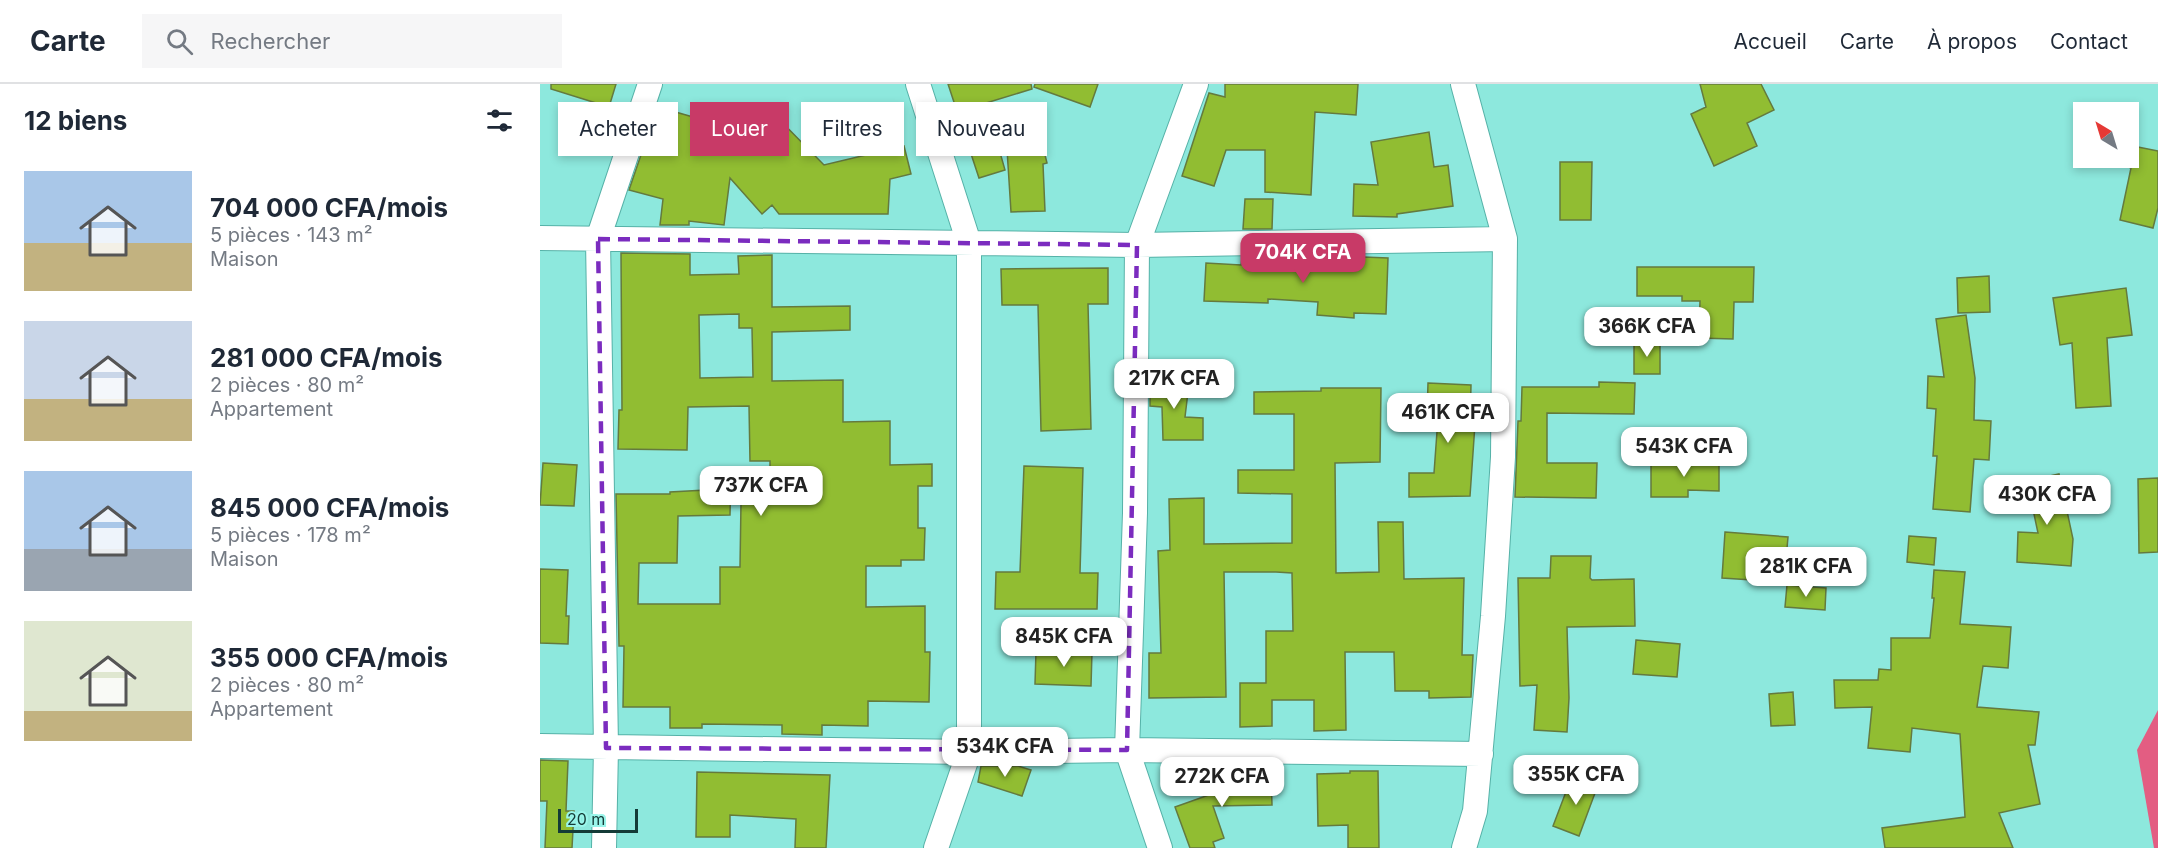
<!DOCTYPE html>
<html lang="fr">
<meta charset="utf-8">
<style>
body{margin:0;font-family:Inter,sans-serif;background:#f6f6f7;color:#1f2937;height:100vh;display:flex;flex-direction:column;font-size:22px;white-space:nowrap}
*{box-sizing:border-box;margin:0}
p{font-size:20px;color:#747a83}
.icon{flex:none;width:33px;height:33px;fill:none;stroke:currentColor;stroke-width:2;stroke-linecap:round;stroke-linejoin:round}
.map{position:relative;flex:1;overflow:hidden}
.details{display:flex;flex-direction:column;background:#fff;width:540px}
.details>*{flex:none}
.hud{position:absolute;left:18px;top:18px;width:570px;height:54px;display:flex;gap:12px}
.needle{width:39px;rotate:322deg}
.buttons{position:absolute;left:1533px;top:18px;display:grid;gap:12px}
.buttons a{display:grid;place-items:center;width:66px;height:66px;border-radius:0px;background:#fff;box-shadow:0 3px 9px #0003;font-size:30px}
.scale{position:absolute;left:18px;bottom:15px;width:80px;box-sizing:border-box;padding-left:6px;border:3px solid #143b37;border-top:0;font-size:16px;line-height:21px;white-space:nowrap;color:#143b37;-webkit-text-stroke:4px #9af5ea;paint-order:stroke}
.price{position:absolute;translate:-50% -51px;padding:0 14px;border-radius:12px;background:#fff;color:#222;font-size:20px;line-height:39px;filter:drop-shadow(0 2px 3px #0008)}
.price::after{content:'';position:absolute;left:50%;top:36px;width:18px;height:14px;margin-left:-9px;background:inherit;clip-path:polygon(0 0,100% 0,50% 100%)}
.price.selected{background:#c83a67;color:#fff}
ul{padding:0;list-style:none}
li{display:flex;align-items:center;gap:18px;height:150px;padding:0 24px}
li span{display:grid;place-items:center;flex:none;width:168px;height:120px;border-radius:0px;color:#555}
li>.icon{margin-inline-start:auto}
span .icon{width:72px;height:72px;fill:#fffc;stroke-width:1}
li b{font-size:26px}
h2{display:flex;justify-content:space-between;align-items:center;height:72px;padding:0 24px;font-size:26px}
.chip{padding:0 21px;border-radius:0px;background:#fff;box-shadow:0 3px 9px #0003;font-size:21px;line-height:54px}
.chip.selected{background:#c83a67;color:#fff}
header{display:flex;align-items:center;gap:36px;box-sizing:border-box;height:84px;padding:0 30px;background:#fff;border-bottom:2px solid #e0e1e3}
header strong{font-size:28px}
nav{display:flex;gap:33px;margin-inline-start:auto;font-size:21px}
.search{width:420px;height:54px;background:#f6f6f7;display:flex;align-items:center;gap:15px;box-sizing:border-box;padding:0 21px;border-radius:0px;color:#747a83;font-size:22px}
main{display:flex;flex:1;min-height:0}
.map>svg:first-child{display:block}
.forest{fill:#e35d82}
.building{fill:#91bd32;stroke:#647a3e;stroke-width:1.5;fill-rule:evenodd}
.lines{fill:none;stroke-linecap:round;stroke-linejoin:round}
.street-casing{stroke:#56b2a8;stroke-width:26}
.street{stroke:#fff;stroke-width:24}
.marked{fill:none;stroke:#7b2cbf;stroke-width:4.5;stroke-dasharray:12 8;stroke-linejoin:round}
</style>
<header>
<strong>Carte</strong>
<div class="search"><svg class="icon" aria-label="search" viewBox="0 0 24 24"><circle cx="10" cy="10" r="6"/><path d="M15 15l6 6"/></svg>Rechercher</div>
<nav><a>Accueil</a><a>Carte</a><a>À propos</a><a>Contact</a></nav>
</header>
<main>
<section class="details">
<h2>12 biens<svg class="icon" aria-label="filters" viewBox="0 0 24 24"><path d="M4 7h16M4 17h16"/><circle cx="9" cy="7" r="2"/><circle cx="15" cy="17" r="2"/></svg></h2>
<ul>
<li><span style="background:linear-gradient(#a9c7e8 60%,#c2b280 0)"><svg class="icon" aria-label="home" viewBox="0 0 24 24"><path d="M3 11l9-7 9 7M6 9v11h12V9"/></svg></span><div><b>704 000 CFA/mois</b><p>5 pièces · 143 m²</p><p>Maison</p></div></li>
<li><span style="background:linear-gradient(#c9d6e8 65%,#c2b280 0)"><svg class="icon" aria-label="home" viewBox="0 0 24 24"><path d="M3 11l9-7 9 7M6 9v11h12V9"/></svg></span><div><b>281 000 CFA/mois</b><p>2 pièces · 80 m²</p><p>Appartement</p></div></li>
<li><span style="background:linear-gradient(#a9c7e8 65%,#9aa5b1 0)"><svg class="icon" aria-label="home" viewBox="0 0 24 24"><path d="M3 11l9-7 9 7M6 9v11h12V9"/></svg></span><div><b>845 000 CFA/mois</b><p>5 pièces · 178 m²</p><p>Maison</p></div></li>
<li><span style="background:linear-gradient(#dfe7d0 75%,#c2b280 0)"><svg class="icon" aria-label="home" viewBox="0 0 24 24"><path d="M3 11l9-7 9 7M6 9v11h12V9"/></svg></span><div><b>355 000 CFA/mois</b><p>2 pièces · 80 m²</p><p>Appartement</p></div></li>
</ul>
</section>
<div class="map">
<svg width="1618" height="764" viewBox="0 0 1618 764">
<rect width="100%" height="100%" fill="#8de8dd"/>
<path class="forest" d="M1618 626V764H1614L1597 666Z"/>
<path class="building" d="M11 0H76L69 23 11 5Z
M408 0H491L492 5 446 19 465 86 439 94Z
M495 0H558L550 23 494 3Z
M685 0H818L816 31 775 28 771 111 725 108V66H686L674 102 642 92 669 9 685 13Z
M1160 0H1221L1234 26 1207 39 1217 62 1174 82 1151 30 1166 23Z
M224 20 284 81 364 62 371 90 350 95 348 130H239L232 121 222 130 190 94 184 141 149 137V141H120L123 115 89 106 116 27 131 30 132 27 160 35 154 56H193Z
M889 48 894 83 908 81 913 122 857 130V133L813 132 814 100 838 101 831 58Z
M501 55 507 79 503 80 505 127 471 128 467 65Z
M1588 61 1618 67V124L1613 144 1580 136 1591 84 1588 83Z
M1020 78H1052L1051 136H1020Z
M705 115H733L732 145H703Z
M81 169 150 170V191L199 190 198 172 232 171V223L310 222V246L232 248V297L303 296V338L350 337V381L392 380V402H378V444H385L384 476H361V482H326V523L385 522V568H390L389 618 328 617V642L282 641V651L242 650V641L162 640V644H130V623H83L84 562H79L76 410H130V408L166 406V387H191L190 431 138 432 137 479H99L98 520H180V483H200L201 419H230V377H210L209 322 148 323 147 366 78 365 79 326H82ZM199 230V244H212L213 293 160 294 159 231Z
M730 173 780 178 781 175 824 178V173L848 174 846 230 814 229V234L777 231 778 218 728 215V219L664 217 666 179 701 181 702 174Z
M1097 183H1214L1213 218H1194L1193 255 1159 254 1160 217H1142V212H1097Z
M568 184V220H548L551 345 501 347 498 221H462L461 185Z
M1449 192 1450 228 1418 229 1417 194Z
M1586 204 1592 251 1567 254 1571 322 1536 324 1532 259 1520 261 1513 214Z
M1426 231 1435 294 1434 336 1451 337 1449 376 1434 375 1430 428 1393 425 1397 372H1393L1396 325 1387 324 1388 292 1404 293 1396 235Z
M1094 257H1120V290H1094Z
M610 287H629L628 306 648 308 645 333 663 334V356H623L622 323 610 322Z
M1059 298 1095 299 1094 330 1007 329V379H1057L1056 414 975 413 978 337H981L982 303H1059Z
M888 299 931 301 930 340H935L930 412 869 413V389H894L898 334 887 333Z
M781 304H841L840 378 795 379 796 489 839 488 838 438H863L864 495 924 494 922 571H933L931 613 889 614V607H855L854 568H805L806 646 774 647V616H732V642L700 643V599H726V547H753L752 489 736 488H684L686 613 609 614V569H621L618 467 630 466 629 415 664 414V460L752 459V410L698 409V386H754V330H714V308L781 307Z
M1152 377H1179V407L1148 406V413H1111V379L1152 380Z
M3 379 37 381 34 422 0 421Z
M484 382 543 384 540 489H558L557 525H455L456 488H480Z
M1519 390 1533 455 1531 482 1477 478 1478 448 1498 449 1487 397Z
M1618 394V468L1599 469 1598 395Z
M1185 448 1248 453 1244 498 1182 494Z
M1369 452 1396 454 1394 481 1367 478Z
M1011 472H1051L1050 494 1052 496 1094 495 1095 542 1027 543 1029 614 1027 648 994 646 997 601 980 602 978 494H1010Z
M0 485 28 486 26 532H29L28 560 0 559Z
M1394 486 1425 488 1420 540 1471 543 1468 584 1443 582 1437 623 1499 628 1495 661H1488L1500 720 1459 729 1473 764H1345L1342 744 1425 733 1420 650 1372 644 1370 668 1328 664 1332 623 1295 624 1294 596H1338L1339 585 1351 586V554H1390L1394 514H1392Z
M1247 501 1286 504 1285 526 1245 523Z
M1096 556 1140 560 1137 593 1093 590Z
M496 567 552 568 551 602 495 600Z
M1253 608 1255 641 1231 642 1229 610Z
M0 676 28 677 26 727H34L32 764H5L7 717H0Z
M441 682H478L491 686 482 712 438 698Z
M810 687H838L839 764H808V741L778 742 777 690 810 689Z
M157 688 290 691 286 764H255L256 735 190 731V753H156Z
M697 690H731L732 721 673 722 684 754 673 758 675 764H650L635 723 697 701Z
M1032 692 1058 701 1039 752 1013 742Z"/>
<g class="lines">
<g class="street-casing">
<path id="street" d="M378 0 429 159V668L396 764
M923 0 965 155 963 373 953 532 935 727 924 764
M0 154 597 161 965 155
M0 662 429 668 587 666 941 670
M64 764 66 664 58 155 110 0
M620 764 587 666 595 429 597 161 656 0"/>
</g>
<use href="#street" class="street"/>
</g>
<path class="marked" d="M58 155 597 161 587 666 66 664Z"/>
</svg>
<div class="buttons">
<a><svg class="needle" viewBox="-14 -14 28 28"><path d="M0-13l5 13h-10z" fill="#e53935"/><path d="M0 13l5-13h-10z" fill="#747a83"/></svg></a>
</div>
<div class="scale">20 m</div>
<b class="price selected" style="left:763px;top:200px">704K CFA</b>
<b class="price" style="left:1107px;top:274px">366K CFA</b>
<b class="price" style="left:634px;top:326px">217K CFA</b>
<b class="price" style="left:908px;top:360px">461K CFA</b>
<b class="price" style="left:1144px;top:394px">543K CFA</b>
<b class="price" style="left:221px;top:433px">737K CFA</b>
<b class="price" style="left:1507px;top:442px">430K CFA</b>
<b class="price" style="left:1266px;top:514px">281K CFA</b>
<b class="price" style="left:524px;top:584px">845K CFA</b>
<b class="price" style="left:465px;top:694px">534K CFA</b>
<b class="price" style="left:1036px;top:722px">355K CFA</b>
<b class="price" style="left:682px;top:724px">272K CFA</b>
<div class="hud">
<a class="chip">Acheter</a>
<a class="chip selected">Louer</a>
<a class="chip">Filtres</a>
<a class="chip">Nouveau</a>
</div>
</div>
</main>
